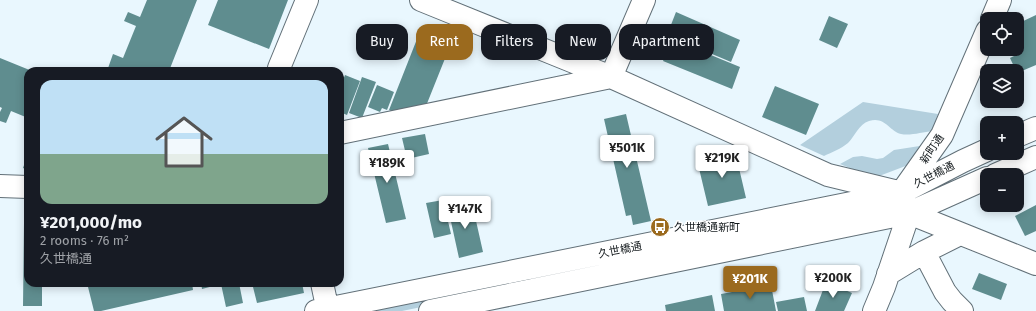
<!DOCTYPE html>
<meta charset="utf-8">
<style>
body{margin:0;font-family:"Fira Sans","Noto Sans JP",sans-serif;background:#242831;color:#f1f3f6;height:100vh;display:flex;flex-direction:column;font-size:15px;white-space:nowrap}
*{box-sizing:border-box;margin:0}
p{font-size:13px;color:#9ea1a6}
.icon{flex:none;width:22px;height:22px;fill:none;stroke:currentColor;stroke-width:2;stroke-linecap:round;stroke-linejoin:round}
.map{position:relative;flex:1;overflow:hidden}
.panel{position:absolute;left:24px;top:67px;width:320px;height:220px;display:flex;flex-direction:column;background:#171b24;border-radius:12px;box-shadow:0 2px 10px #0003}
.panel>*{flex:none}
.guide{position:absolute;left:356px;top:24px;width:380px;height:36px;display:flex;gap:8px}
.fabs{position:absolute;left:980px;top:12px;display:grid;gap:8px}
.fabs a{display:grid;place-items:center;width:44px;height:44px;border-radius:8px;background:#171b24;box-shadow:0 2px 10px #0003;font-size:20px}
.price{position:absolute;translate:-50% -34px;padding:0 9px;border-radius:4px;background:#fff;color:#222;font-size:13px;line-height:26px;filter:drop-shadow(0 1px 2px #0008)}
.price::after{content:'';position:absolute;left:50%;top:24px;width:12px;height:9px;margin-left:-6px;background:inherit;clip-path:polygon(0 0,100% 0,50% 100%)}
.price.selected{background:#9b6a1e;color:#fff}
ul{padding:0;list-style:none}
li{display:grid;align-content:center;gap:8px;height:212px;padding:0 16px}
li span{display:grid;place-items:center;height:124px;border-radius:12px;color:#555}
li>.icon{margin-inline-start:auto}
span .icon{width:72px;height:72px;fill:#fffc;stroke-width:1}
li b{font-size:17px}
.pill{padding:0 14px;border-radius:12px;background:#171b24;box-shadow:0 2px 10px #0003;font-size:14px;line-height:36px}
.pill.selected{background:#9b6a1e;color:#fff}
.map>svg:first-child{display:block}
.green{fill:#b3cfdd}
.building{fill:#5f8d8f}
.lines{fill:none;stroke-linecap:round;stroke-linejoin:round}
.minor-casing{stroke:#627078;stroke-width:24}
.minor{stroke:#fff;stroke-width:22}
.labels{text-anchor:middle;dominant-baseline:central;stroke-width:3;stroke-linejoin:round;paint-order:stroke}
.street-label{font-size:11px;fill:#141a1d;stroke:#fff}
.poi-label{font-size:11px;fill:#141a1d;stroke:#fff;text-anchor:start}
</style>
<div class="map">
<svg width="1036" height="311" viewBox="0 0 1036 311">
<rect width="100%" height="100%" fill="#e9f7fe"/>
<path class="green" d="M863 102 938 114 932 131C923 132 910 136 901 134 889 131 885 116 869 121 859 124 855 136 848 143 841 149 832 152 824 156L800 145Z
M926 145 916 162 874 178 840 164 853 157 862 156 877 159 883 158 894 150Z
M555 273 558 274 557 279 402 311H369Z"/>
<path class="building" d="M147 0H197L169 71H107L113 54 123 58 136 26 124 21 128 12 140 17Z
M218 0H288L269 49 208 25Z
M676 12 740 40 731 62 667 35Z
M1036 15V65L1017 73 1010 58 1014 56 1013 54 1008 56 1005 49H1017V24Z
M829 16 848 24 837 48 819 40Z
M419 34 450 46 426 106 399 114 389 110Z
M672 39 740 67 732 89 663 61Z
M0 58 32 71H28V118L11 111 6 123 0 121V112L2 108 0 107Z
M345 75 360 81 347 115 340 112V88Z
M362 77 376 82 362 118 349 113Z
M377 85 394 92 387 110 382 108 380 112 368 107Z
M775 86 819 104 806 135 762 117Z
M626 114 651 221 633 225 631 215 626 216 604 119Z
M425 134 429 154 407 159 402 138Z
M388 144 406 219 386 223 368 148Z
M735 151 746 198 708 206 697 160Z
M28 154V170L23 168Z
M443 200 451 234 434 238 426 203Z
M472 203 483 252 459 258 448 208Z
M1036 205V231L1025 236 1015 216Z
M24 223H28V283H42V306H23Z
M979 273 1007 284 1001 300 972 289Z
M826 282 852 293 844 311H815Z
M87 283H192L193 290 101 311H94Z
M201 283H239L243 303 226 307 221 284 202 289Z
M252 283H302L304 293 257 303Z
M771 285 776 311H724L721 294Z
M712 295 715 311H666L665 305Z
M804 297 807 311H778L776 302Z"/>
<g class="lines">
<g class="minor-casing">
<path id="minor" d="M421 0 611 77 828 175 894 191
M992 19 1000 0
M280 71 279 68 307 0
M611 77 644 0
M340 133 611 77
M1017 136 1036 128
M995 175 1036 157
M0 186 28 187
M909 213 1036 264
M924 252 945 292 952 301 962 311
M888 274 924 252 960 234
M322 283 328 311
M316 311 901 193 963 161 987 150
M430 311 909 213 987 178
M874 311 884 287 909 213 901 193 942 135 987 31"/>
</g>
<use href="#minor" class="minor"/>
</g>
<defs>
<g id="bus-disc" transform="scale(1)"><circle r="9.5" fill="#9b6a1e" stroke="#fff"/><path d="M-5-6H5V4H4V6H2V4H-2V6H-4V4H-5ZM-3.5-4V0h7V-4ZM-3.5 1.2v1.5H-2V1.2ZM2 1.2v1.5H3.5V1.2Z" fill="#fff"/></g>
</defs>
<g fill-rule="evenodd">
<use href="#bus-disc" x="660" y="227"/>
</g>
<g class="labels">
<g class="street-label">
<text transform="translate(932 149) rotate(-56)">新町通</text>
<text transform="translate(934 175) rotate(-27)">久世橋通</text>
<text transform="translate(620 250) rotate(-11)">久世橋通</text>
</g>
<g class="poi-label">
<text x="674" y="227">久世橋通新町</text>
</g>
</g>
</svg>
<div class="fabs">
<a><svg class="icon" aria-label="locate" viewBox="0 0 24 24"><circle cx="12" cy="12" r="6"/><path d="M12 2v4M12 18v4M2 12h4M18 12h4"/></svg></a>
<a><svg class="icon" aria-label="layers" viewBox="0 0 24 24"><path d="M12 4l9 5-9 5-9-5zM3 14l9 5 9-5"/></svg></a>
<a>+</a>
<a>−</a>
</div>
<b class="price" style="left:627px;top:169px">¥501K</b>
<b class="price" style="left:722px;top:179px">¥219K</b>
<b class="price" style="left:387px;top:184px">¥189K</b>
<b class="price" style="left:465px;top:230px">¥147K</b>
<b class="price" style="left:833px;top:299px">¥200K</b>
<b class="price selected" style="left:750px;top:300px">¥201K</b>
<div class="guide">
<a class="pill">Buy</a>
<a class="pill selected">Rent</a>
<a class="pill">Filters</a>
<a class="pill">New</a>
<a class="pill">Apartment</a>
</div>
<section class="panel">
<ul>
<li><span style="background:linear-gradient(#bfe0f5 60%,#7fa58c 0)"><svg class="icon" aria-label="home" viewBox="0 0 24 24"><path d="M3 11l9-7 9 7M6 9v11h12V9"/></svg></span><div><b>¥201,000/mo</b><p>2 rooms · 76 m²</p><p>久世橋通</p></div></li>
</ul>
</section>
</div>
